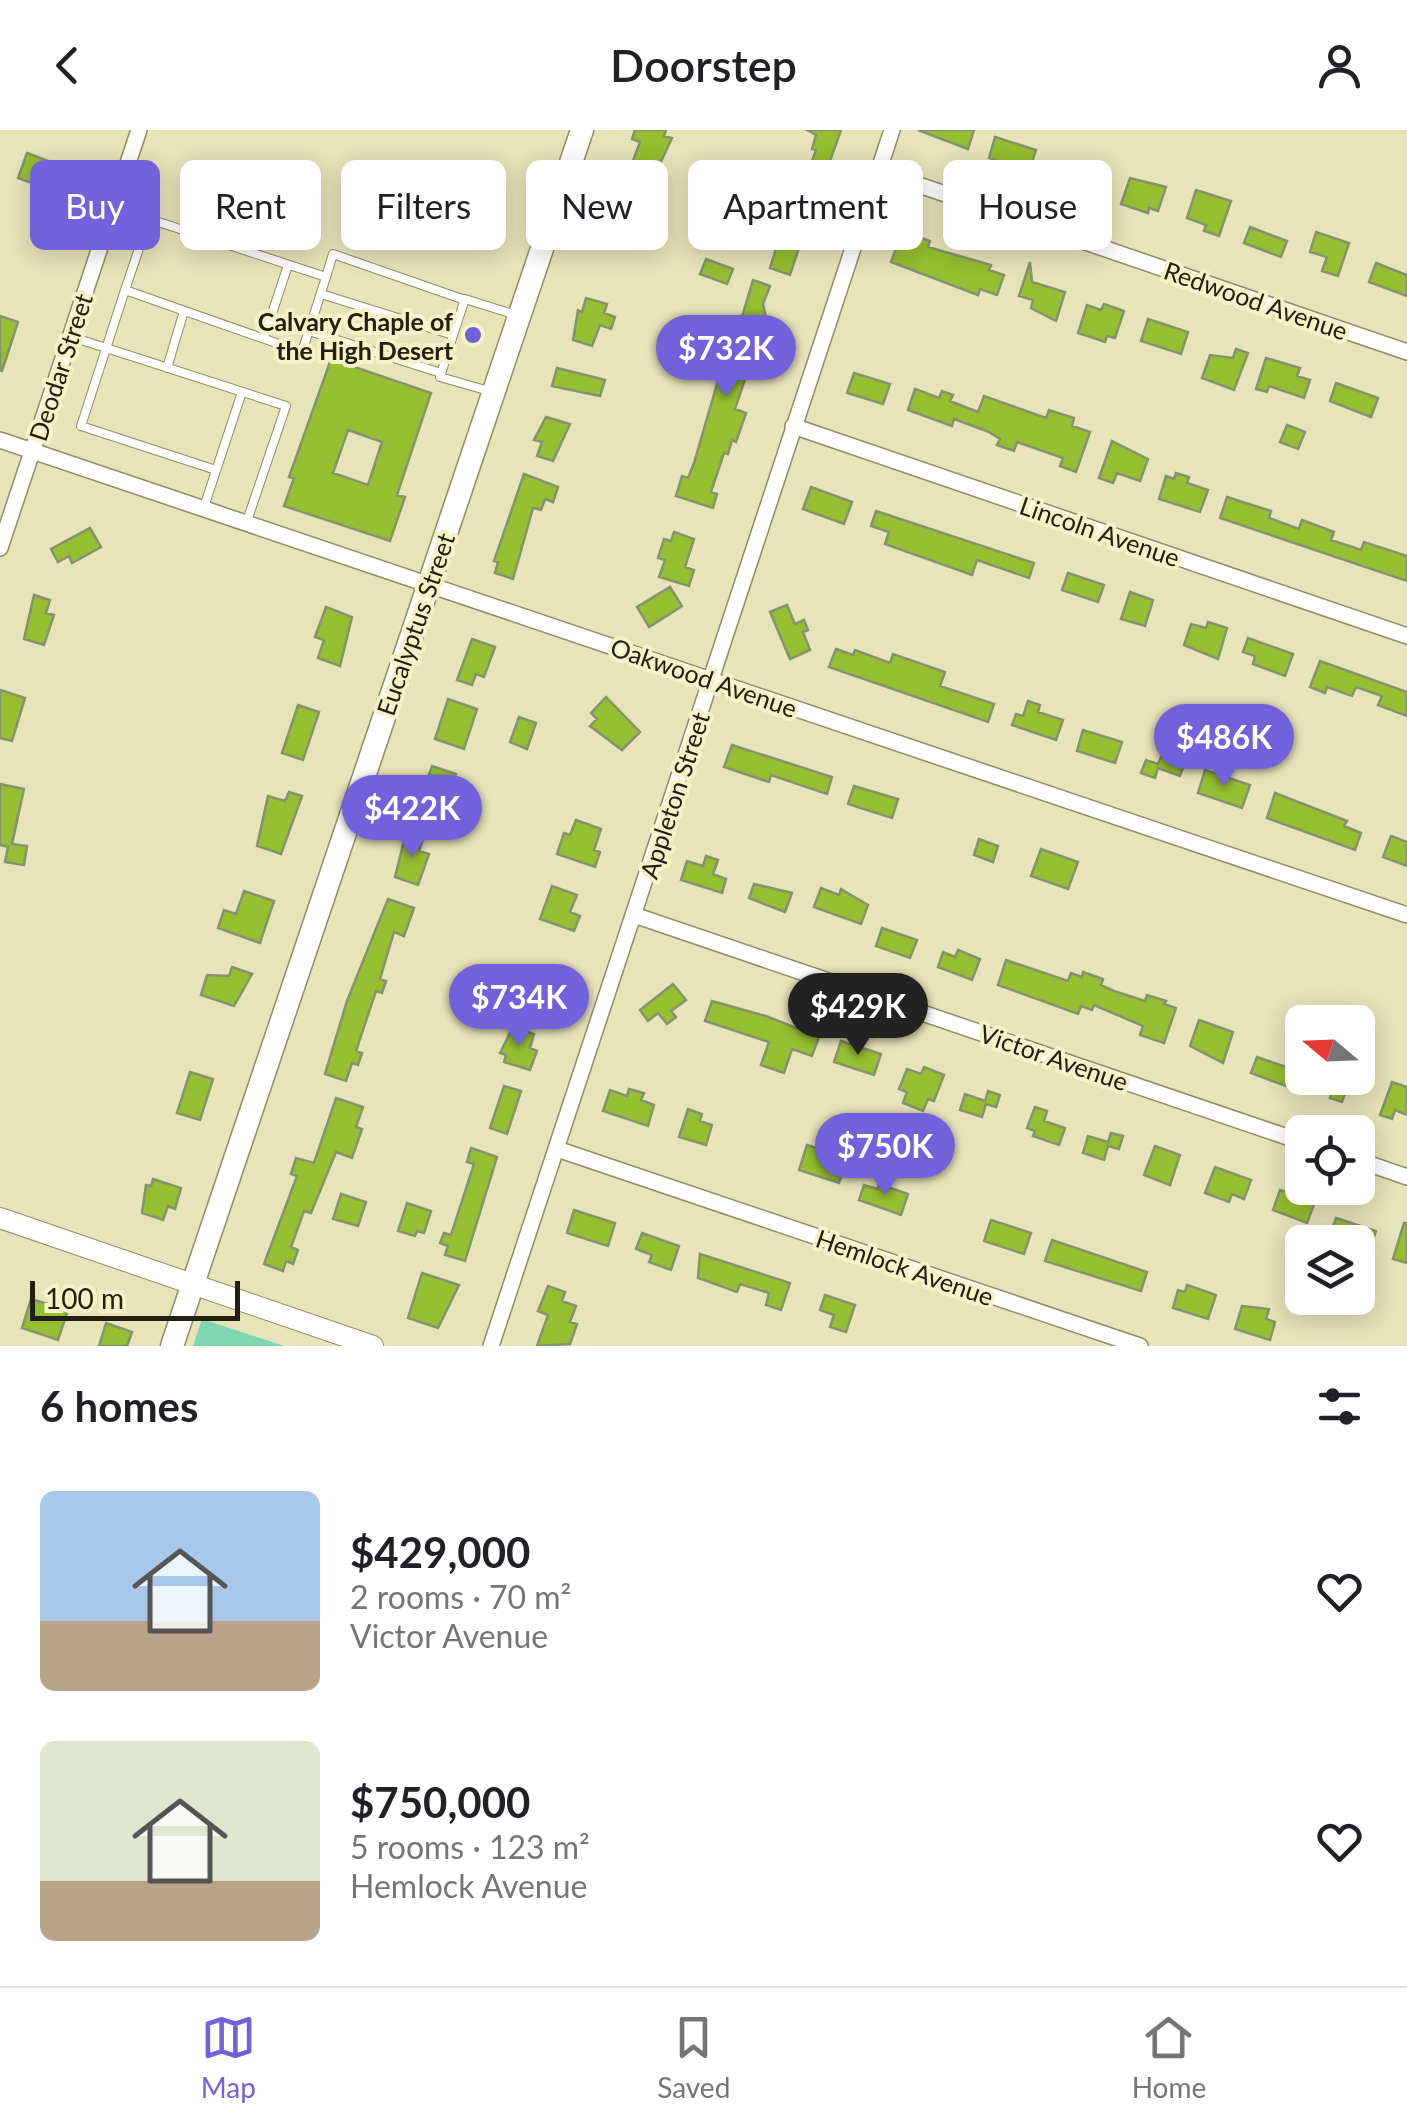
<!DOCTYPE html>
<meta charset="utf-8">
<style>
body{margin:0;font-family:Lato,sans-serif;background:#f2f2f2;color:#202124;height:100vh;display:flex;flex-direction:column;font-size:38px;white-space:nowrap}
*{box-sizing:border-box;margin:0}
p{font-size:32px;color:#757577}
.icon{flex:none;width:55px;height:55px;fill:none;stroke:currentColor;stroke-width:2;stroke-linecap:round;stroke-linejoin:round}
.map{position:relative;height:1216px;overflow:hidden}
.details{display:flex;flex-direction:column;background:#fff;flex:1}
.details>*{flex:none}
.guide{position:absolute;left:30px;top:30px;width:1348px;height:90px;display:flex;gap:20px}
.needle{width:65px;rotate:289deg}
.tools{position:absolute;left:1285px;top:875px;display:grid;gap:20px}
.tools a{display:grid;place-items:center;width:90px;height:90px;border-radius:15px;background:#fff;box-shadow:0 5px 25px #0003;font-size:50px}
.scale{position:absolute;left:30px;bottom:25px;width:210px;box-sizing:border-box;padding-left:10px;border:5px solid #222010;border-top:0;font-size:28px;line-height:35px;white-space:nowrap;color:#222010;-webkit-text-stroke:8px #f4f2c6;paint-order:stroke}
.price{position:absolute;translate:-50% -85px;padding:0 22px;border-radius:35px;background:#7162dc;color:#fff;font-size:32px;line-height:65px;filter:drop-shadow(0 2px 5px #0008)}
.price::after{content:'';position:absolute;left:50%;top:60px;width:30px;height:22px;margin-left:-15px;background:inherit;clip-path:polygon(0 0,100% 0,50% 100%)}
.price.current{background:#222;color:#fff}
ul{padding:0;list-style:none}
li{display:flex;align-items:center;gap:30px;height:250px;padding:0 40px}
li span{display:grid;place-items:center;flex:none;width:280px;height:200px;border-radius:15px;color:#555}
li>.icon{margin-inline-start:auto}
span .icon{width:120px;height:120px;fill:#fffc;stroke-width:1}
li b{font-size:42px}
h2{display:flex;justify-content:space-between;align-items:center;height:120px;padding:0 40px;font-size:42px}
.pill{padding:0 35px;border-radius:15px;background:#fff;box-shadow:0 5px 25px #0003;font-size:35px;line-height:90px}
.pill.current{background:#7162dc;color:#fff}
header{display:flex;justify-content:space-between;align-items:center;height:130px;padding:0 40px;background:#fff;font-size:45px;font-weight:600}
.tab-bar{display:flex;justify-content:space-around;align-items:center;height:140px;border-top:2px solid #e0e0e0;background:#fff;font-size:28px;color:#757577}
.tab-bar a{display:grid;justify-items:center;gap:5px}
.tab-bar .current{color:#7162dc}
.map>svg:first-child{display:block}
.green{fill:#7ed7b1}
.building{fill:#95be30;stroke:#84936d;stroke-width:2.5;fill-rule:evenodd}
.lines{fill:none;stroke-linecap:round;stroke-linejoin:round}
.service-casing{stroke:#8f8d64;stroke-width:10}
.minor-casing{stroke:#8f8d64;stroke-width:18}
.tertiary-casing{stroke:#8f8d64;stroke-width:22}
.secondary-casing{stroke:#8f8d64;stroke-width:25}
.service{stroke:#fff;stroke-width:8}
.minor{stroke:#fff;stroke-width:15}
.tertiary{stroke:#fff;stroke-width:20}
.secondary{stroke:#fff;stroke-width:22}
.poi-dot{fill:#7162dc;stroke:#f4f2c6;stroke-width:4}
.labels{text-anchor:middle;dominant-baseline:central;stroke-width:8;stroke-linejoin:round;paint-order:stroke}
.street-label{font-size:25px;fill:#222010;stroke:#f4f2c6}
.poi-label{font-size:25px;font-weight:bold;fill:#222010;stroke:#f4f2c6;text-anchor:end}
</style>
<header><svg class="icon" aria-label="back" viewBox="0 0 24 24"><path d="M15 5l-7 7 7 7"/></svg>Doorstep<svg class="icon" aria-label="person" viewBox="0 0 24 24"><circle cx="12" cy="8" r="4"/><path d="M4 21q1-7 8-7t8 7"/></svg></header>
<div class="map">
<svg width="1407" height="1216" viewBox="0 0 1407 1216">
<rect width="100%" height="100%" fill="#e7e4b9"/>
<path class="green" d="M202 1189 284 1216H193Z"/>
<path class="building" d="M635 0H666L664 6 672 8 649 57 656 59 648 84 654 86 651 97 611 90 640 12 632 9Z
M807 0H841L812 82 796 76 816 20 812 19 816 5Z
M918 0H974L968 19Z
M995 7 1036 20 1029 41 989 28Z
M27 23 51 32 42 57 18 48Z
M234 32 270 46 264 63 227 49Z
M1130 48 1166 57 1158 81 1149 78 1148 83 1121 74Z
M1196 60 1231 71 1219 106 1204 101 1206 95 1187 88Z
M479 67 504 75 494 104 469 96Z
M783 96 804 103 790 145 770 138Z
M1250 97 1287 111 1281 127 1244 113Z
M1316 102 1349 113 1338 146 1322 141 1327 127 1310 122Z
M901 105 915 110 916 106 930 111 928 117 991 135 989 140 1004 145 997 165 980 159 978 165 891 132Z
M706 129 733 139 727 154 700 144Z
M1030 132 1032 152 1065 162 1056 191 1031 178 1033 170 1019 166Z
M1376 133 1407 145V166L1369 152Z
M753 150 770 156 763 174 766 187 735 279 746 283 736 312 732 310 728 324 724 323 711 362 717 364 713 378 676 366 682 346 688 348 694 333 726 223 702 216 707 202 735 210Z
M586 168 607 174 604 183 615 187 611 199 600 195 592 216 573 210 578 180 582 182Z
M1104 174 1124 181 1115 208 1107 206 1105 212 1078 203 1087 175 1101 180Z
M0 186 18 192 2 241 0 240Z
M1148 189 1188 202 1181 224 1141 211Z
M1236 219 1248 223 1234 260 1202 248 1210 225 1233 228Z
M1266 228 1300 238 1297 246 1310 250 1304 268 1269 256 1267 262 1256 259Z
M331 229 431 263 397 365 405 367 390 411 284 376 294 348 289 347ZM348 300 382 312 368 355 333 343Z
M557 238 605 250 600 266 552 256Z
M854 243 890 254 883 274 847 263Z
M1336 253 1378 268 1371 287 1330 271Z
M915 259 939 268 942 261 953 265 950 271 978 282 984 266 1046 288 1049 280 1074 288 1072 296 1090 302 1076 342 1060 336 1063 328 1017 312 1014 321 997 315 1000 309 989 302 954 289 952 296 908 280Z
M546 287 570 294 553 331 537 326 542 312 534 310Z
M1287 295 1305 302 1298 319 1280 312Z
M1112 311 1148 329 1140 351 1117 343 1113 353 1099 348Z
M1176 343 1189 347 1187 353 1208 360 1200 382 1159 369 1166 346 1174 349Z
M524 344 558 357 553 372 545 369 541 380 533 378 513 449 495 443 498 432 494 431Z
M811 357 852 372 844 394 803 379Z
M1227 367 1271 381 1269 388 1299 399 1302 390 1334 402 1331 410 1361 420 1364 412 1407 426V451L1220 388Z
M876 381 1034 433 1029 448 977 430 972 445 885 414 889 402 871 396Z
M90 398 101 417 72 433 69 426 58 432 51 419Z
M674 402 694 409 685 437 694 440 689 456 659 447 665 430 658 428 664 409 671 411Z
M1068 443 1104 455 1098 472 1062 460Z
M670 457 682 476 649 497 637 477Z
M1130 462 1153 470 1145 496 1121 489Z
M34 465 50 470 46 483 54 485 44 515 24 509Z
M787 475 795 494 804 490 808 500 803 502 810 520 790 529 770 482Z
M326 477 352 487 340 536 318 528 324 510 315 507Z
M1208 492 1227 498 1218 529 1184 515 1191 494 1206 498Z
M1248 508 1293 524 1285 546 1253 534 1255 526 1243 522Z
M472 509 495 517 484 547 476 544 472 555 457 550Z
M836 519 853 525 855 520 890 533 893 524 945 542 940 556 994 574 988 592 829 537Z
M1320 531 1407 562V586L1378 575 1382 566 1356 557 1352 566 1327 557 1325 563 1310 557Z
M0 560 25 568 12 611 0 608Z
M606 567 640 602 622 620 590 596 597 589 591 583Z
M448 569 477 579 464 619 435 609Z
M1028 571 1040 575 1038 582 1063 590 1056 610 1012 595 1016 584 1023 586Z
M298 575 319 582 303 630 282 623Z
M519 587 536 593 527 619 510 612Z
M1083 600 1122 612 1115 633 1077 621Z
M732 615 832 647 827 664 771 645 769 652 724 637Z
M1163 622 1186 630 1180 646 1158 638 1155 648 1141 643 1146 630 1158 634Z
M432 636 456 644 442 686 418 679 423 649 427 650Z
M1205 640 1250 655 1242 678 1198 663Z
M0 654 24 659 12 714 27 716 24 735 5 732 8 717 0 715Z
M854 656 898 669 892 688 848 674Z
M289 662 302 666 281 724 257 716 268 666 285 671Z
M1275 663 1347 691 1344 696 1361 703 1355 720 1267 688Z
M576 690 601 699 594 720 600 722 595 737 557 724 564 703 570 705Z
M406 703 423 709 419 721 429 724 418 755 395 747Z
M1391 706 1407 712V736L1383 727Z
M979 709 998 716 993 732 974 725Z
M1041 719 1078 732 1068 759 1031 746Z
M706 726 718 730 713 744 726 749 722 763 681 750 687 731 703 736Z
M754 754 792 763 785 782 749 768Z
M552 756 577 765 570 782 580 786 574 801 540 789Z
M821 758 839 765 841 759 868 775 861 794 814 777Z
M244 761 274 771 260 813 218 798 224 780 236 784Z
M388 769 414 778 404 806 394 802 380 849 386 851 382 863 376 861 356 921 362 923 358 935 352 933 346 951 325 944 347 871Z
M882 798 917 810 910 828 876 816Z
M958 820 980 829 972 850 938 837 943 822 955 827Z
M1006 830 1068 851 1071 843 1082 847 1083 842 1103 849 1101 855 1114 861 1145 871 1147 865 1166 871 1164 874 1176 878 1164 913 1140 905 1143 896 1094 875 1092 880 1081 876 1078 884 998 855Z
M232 837 252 844 234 876 201 865 207 845 229 846Z
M673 854 686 870 671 881 676 887 667 894 658 883 648 891 640 880Z
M712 871 766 886 819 907 812 926 792 919 784 943 761 935 769 912 705 891Z
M1199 890 1233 902 1223 933 1190 916Z
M513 897 534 904 530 918 537 921 530 940 504 932 506 925 500 923Z
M841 911 881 924 874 945 834 932Z
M1257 927 1292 939 1286 956 1251 943Z
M924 937 944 945 934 971 928 969 923 981 903 973 907 962 899 959 907 939 921 944Z
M190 942 213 949 200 990 177 983Z
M1305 948H1340L1337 955 1347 958 1342 972 1330 968 1333 959Z
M1392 952 1407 957V985L1395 980 1392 989 1380 985Z
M504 956 521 961 507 1004 490 998Z
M629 959 644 963 641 970 654 975 648 996 603 981 610 960 627 966Z
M988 961 1000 965 996 977 986 974 982 987 960 980 965 964 985 971Z
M336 968 363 977 356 997 362 999 352 1028 336 1022 311 1083 304 1081 291 1117 298 1120 293 1134 286 1131 283 1141 264 1134 297 1046 291 1044 296 1028 314 1033Z
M1035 977 1047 981 1044 991 1065 998 1059 1015 1033 1006 1035 1001 1027 998Z
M688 979 702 984 700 991 712 995 706 1015 679 1007Z
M1111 1003 1123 1006 1119 1019 1108 1016 1104 1030 1083 1023 1088 1006 1108 1012Z
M807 1015 848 1028 839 1053 799 1040Z
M1155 1016 1180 1025 1170 1055 1144 1045Z
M471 1018 497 1027 465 1131 445 1125 448 1116 440 1113 444 1103 451 1105 474 1034 467 1032Z
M1215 1037 1251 1050 1244 1069 1232 1064 1229 1072 1205 1063Z
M153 1049 181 1058 175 1079 168 1076 163 1090 142 1083 146 1055 151 1056Z
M879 1054 908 1064 901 1085 859 1070 864 1055 878 1059Z
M1280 1060 1315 1072 1307 1093 1273 1080Z
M341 1064 366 1072 358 1096 333 1089Z
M407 1073 431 1081 424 1103 417 1101 415 1106 398 1101Z
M574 1080 615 1093 608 1116 567 1103Z
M1336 1088 1376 1101 1370 1119 1358 1112H1337L1338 1107 1330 1104Z
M991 1090 1031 1103 1024 1124 984 1111Z
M1404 1093H1407V1133L1393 1129Z
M642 1103 679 1116 671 1140 649 1132 652 1125 636 1119Z
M1052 1110 1147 1142 1141 1161 1045 1131Z
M700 1124 790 1153 781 1180 766 1175 769 1163 740 1154 737 1162 698 1148Z
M422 1143 459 1155 438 1198 408 1188Z
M1187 1155 1216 1165 1208 1189 1173 1178 1178 1160 1185 1162Z
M548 1156 565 1162 562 1171 576 1176 570 1192 577 1194 570 1214 537 1216 548 1185 538 1181Z
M825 1165 855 1175 846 1202 830 1197 834 1185 820 1180Z
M31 1169 68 1180 58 1210 22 1198Z
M1242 1176 1269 1179 1266 1189 1275 1192 1270 1210 1235 1199Z
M106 1193 132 1202 127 1216H99Z"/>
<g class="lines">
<g class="service-casing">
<path id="service" d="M113 77 326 147 302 222 125 160 81 296 216 340
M326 147 333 124 465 170
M125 160 149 89
M321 164 453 205 465 169 516 185
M309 201 441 243
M453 205 440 247 489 261
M72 207 286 276 247 391
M264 208 288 135
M167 238 184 181
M204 377 242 262"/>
</g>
<g class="minor-casing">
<path id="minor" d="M878 41 1407 222
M793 296 1407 506
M0 310 1407 785
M0 418 139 0
M634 785 1302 1012
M557 1019 1140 1216
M1358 1030 1407 1047
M491 1216 892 0"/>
</g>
<g class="tertiary-casing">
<path id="tertiary" d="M0 1088 373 1216"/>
</g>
<g class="secondary-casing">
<path id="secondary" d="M172 1216 582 0"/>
</g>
<use href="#service" class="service"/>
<use href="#minor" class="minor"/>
<use href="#tertiary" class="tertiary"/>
<use href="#secondary" class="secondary"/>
</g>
<circle class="poi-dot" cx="473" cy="205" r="10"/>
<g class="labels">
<g class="street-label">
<text transform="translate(1256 170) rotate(19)">Redwood Avenue</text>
<text transform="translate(60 237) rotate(-72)">Deodar Street</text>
<text transform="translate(1100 401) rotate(19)">Lincoln Avenue</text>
<text transform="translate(415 494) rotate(-71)">Eucalyptus Street</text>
<text transform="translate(704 547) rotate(19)">Oakwood Avenue</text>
<text transform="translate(674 665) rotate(-72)">Appleton Street</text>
<text transform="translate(1054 927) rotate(19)">Victor Avenue</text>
<text transform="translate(905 1137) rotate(19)">Hemlock Avenue</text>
</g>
<g class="poi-label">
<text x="453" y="191">Calvary Chaple of<tspan x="453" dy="29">the High Desert</tspan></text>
</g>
</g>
</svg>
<div class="tools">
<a><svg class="needle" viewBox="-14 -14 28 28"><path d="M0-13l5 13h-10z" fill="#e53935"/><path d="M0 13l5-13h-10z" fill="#757577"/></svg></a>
<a><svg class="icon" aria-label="locate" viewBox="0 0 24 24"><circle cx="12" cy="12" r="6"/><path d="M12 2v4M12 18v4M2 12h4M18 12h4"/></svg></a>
<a><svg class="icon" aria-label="layers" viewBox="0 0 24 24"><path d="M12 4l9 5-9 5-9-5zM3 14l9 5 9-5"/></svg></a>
</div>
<div class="scale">100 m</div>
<b class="price" style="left:726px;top:270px">$732K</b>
<b class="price" style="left:1224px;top:659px">$486K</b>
<b class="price" style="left:412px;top:730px">$422K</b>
<b class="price" style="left:519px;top:919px">$734K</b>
<b class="price current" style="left:858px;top:928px">$429K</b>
<b class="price" style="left:885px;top:1068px">$750K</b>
<div class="guide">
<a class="pill current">Buy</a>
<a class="pill">Rent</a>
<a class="pill">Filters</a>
<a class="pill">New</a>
<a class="pill">Apartment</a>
<a class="pill">House</a>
</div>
</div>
<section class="details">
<h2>6 homes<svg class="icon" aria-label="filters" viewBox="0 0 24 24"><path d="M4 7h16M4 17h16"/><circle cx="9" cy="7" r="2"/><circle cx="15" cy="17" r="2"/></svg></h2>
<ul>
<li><span style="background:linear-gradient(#a9c7e8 65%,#b9a48a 0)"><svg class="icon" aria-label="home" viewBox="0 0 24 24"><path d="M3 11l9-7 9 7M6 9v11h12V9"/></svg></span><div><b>$429,000</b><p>2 rooms · 70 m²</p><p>Victor Avenue</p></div><svg class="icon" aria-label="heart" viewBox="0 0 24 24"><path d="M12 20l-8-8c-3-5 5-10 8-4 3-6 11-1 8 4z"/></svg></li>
<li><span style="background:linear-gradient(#dfe7d0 70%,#b9a48a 0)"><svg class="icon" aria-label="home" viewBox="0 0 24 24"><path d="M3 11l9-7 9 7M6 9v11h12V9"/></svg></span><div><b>$750,000</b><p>5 rooms · 123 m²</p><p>Hemlock Avenue</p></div><svg class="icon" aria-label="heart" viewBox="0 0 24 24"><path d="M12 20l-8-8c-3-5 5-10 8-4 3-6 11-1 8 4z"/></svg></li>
</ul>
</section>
<nav class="tab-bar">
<a class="current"><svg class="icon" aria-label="map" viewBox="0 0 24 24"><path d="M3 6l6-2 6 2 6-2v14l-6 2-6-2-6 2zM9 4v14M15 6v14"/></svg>Map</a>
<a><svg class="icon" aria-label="saved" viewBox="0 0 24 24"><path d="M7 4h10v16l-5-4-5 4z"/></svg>Saved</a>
<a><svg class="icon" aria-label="home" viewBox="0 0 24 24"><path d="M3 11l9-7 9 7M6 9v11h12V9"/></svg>Home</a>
</nav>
